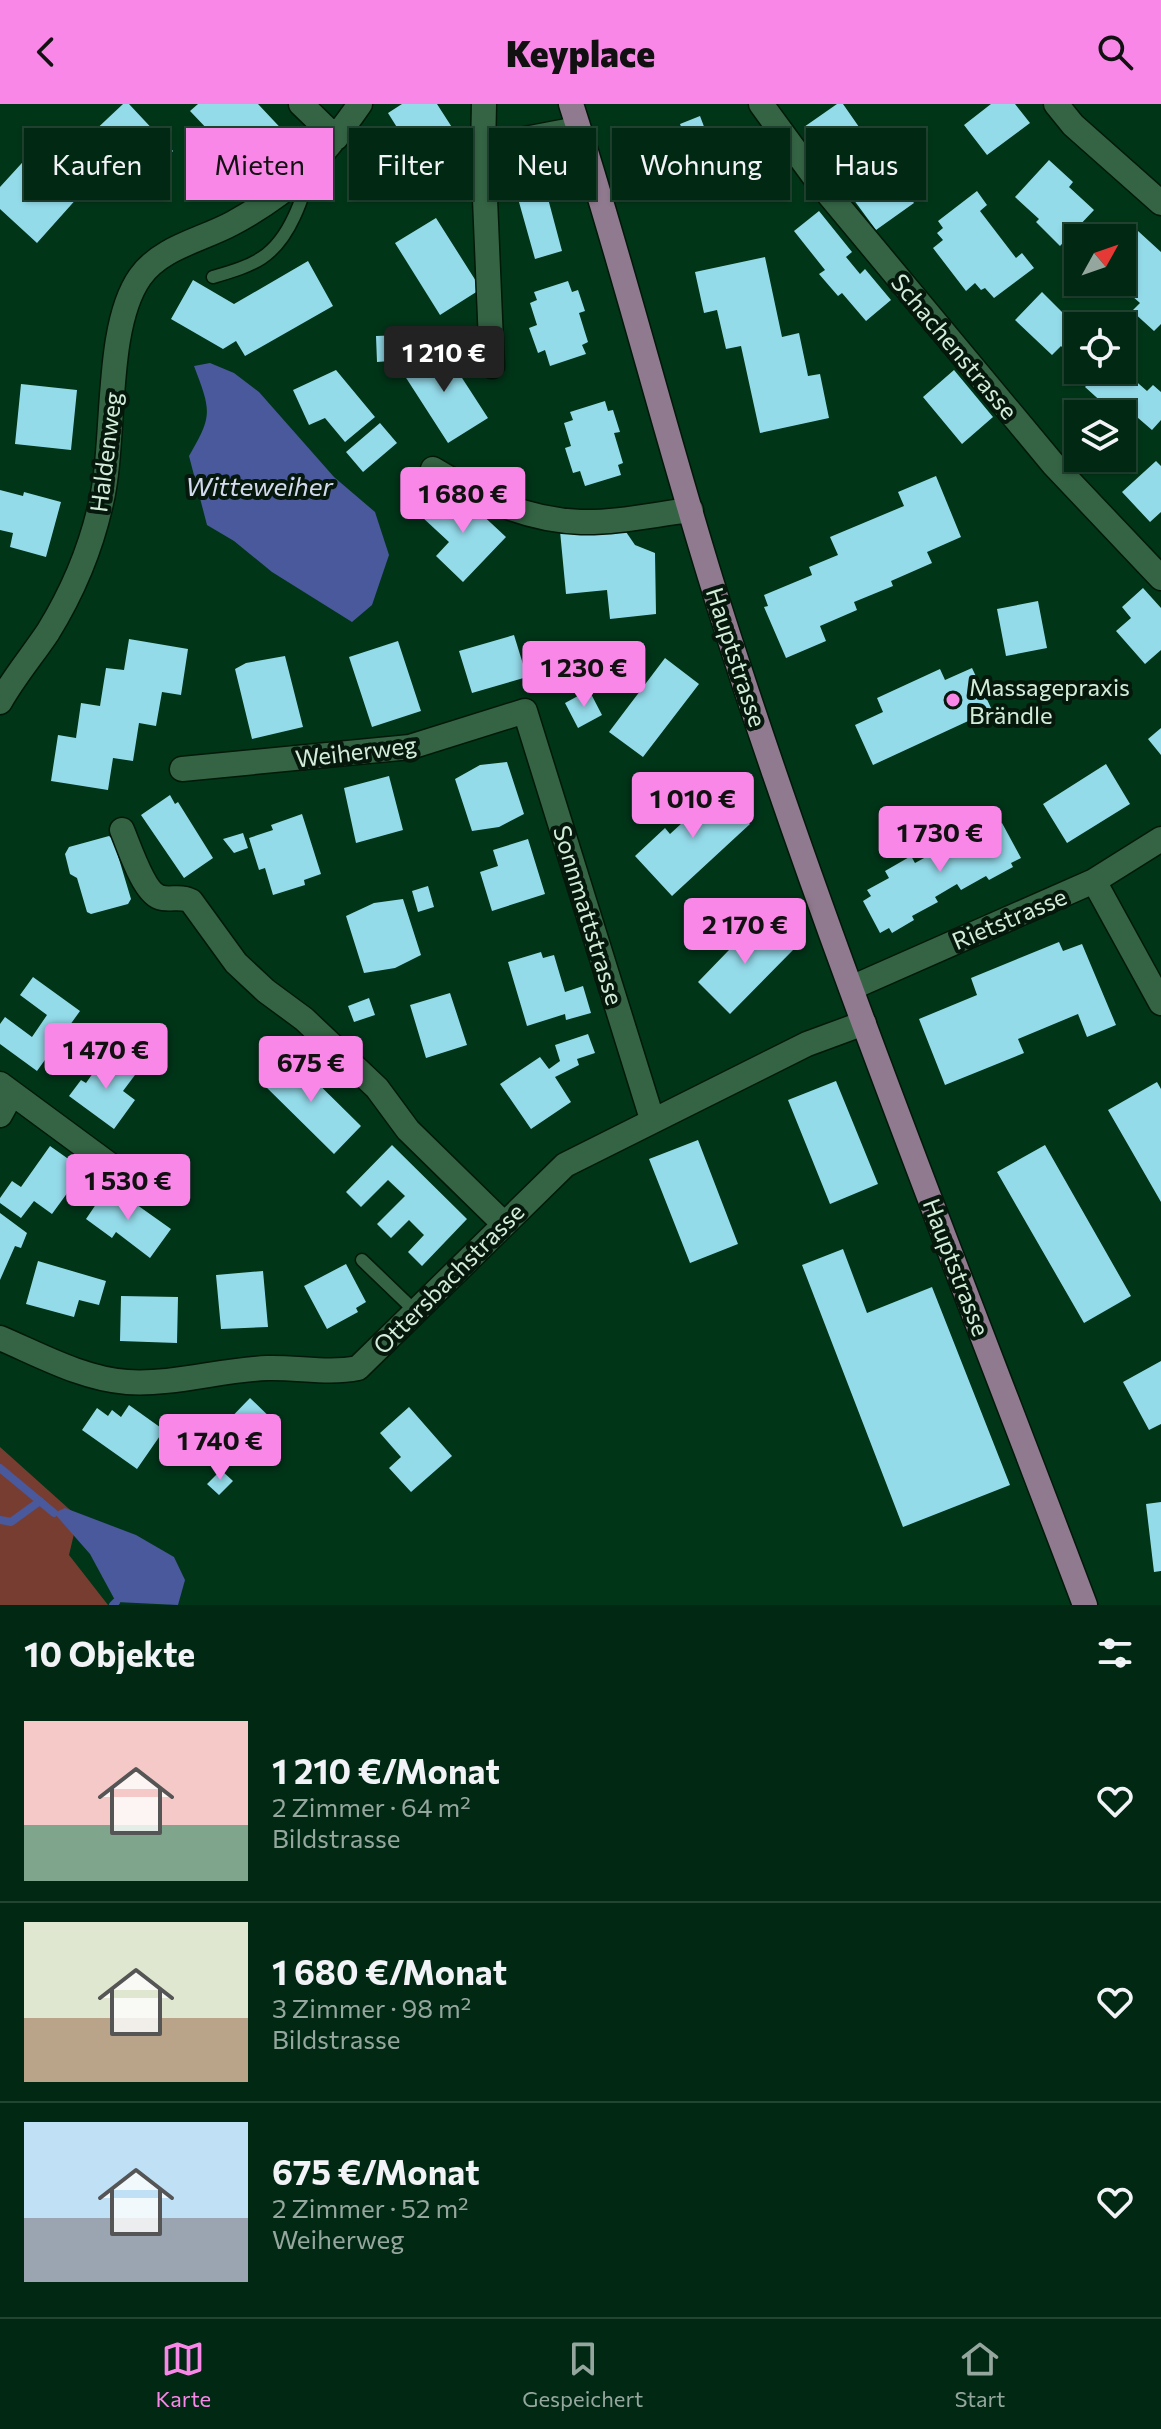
<!DOCTYPE html>
<html lang="de">
<meta charset="utf-8">
<style>
body{margin:0;font-family:Commissioner,sans-serif;background:#0a301b;color:#f1f3f6;height:100vh;display:flex;flex-direction:column;font-size:30px;white-space:nowrap}
*{box-sizing:border-box;margin:0}
p{font-size:26px;color:#95a69f}
.icon{flex:none;width:44px;height:44px;fill:none;stroke:currentColor;stroke-width:2;stroke-linecap:round;stroke-linejoin:round}
.map{position:relative;height:1501px;overflow:hidden}
.sheet{display:flex;flex-direction:column;background:#002812;flex:1}
.sheet>*{flex:none}
.hud{position:absolute;left:24px;top:24px;width:1114px;height:72px;display:flex;gap:16px}
.needle{width:52px;rotate:50deg}
.buttons{position:absolute;left:1064px;top:120px;display:grid;gap:16px}
.buttons a{display:grid;place-items:center;width:72px;height:72px;border-radius:0px;background:#002812;box-shadow:0 2px 6px #0004,0 0 0 2px #224432;font-size:40px}
.price{position:absolute;translate:-50% -68px;padding:0 18px;border-radius:8px;background:#f987e8;color:#111;font-size:26px;line-height:52px;filter:drop-shadow(0 2px 4px #0008)}
.price::after{content:'';position:absolute;left:50%;top:48px;width:24px;height:18px;margin-left:-12px;background:inherit;clip-path:polygon(0 0,100% 0,50% 100%)}
.price.active{background:#222;color:#fff}
ul{padding:0;list-style:none}
li{display:flex;align-items:center;gap:24px;height:200px;padding:0 24px}
li+li{border-top:2px solid #224432}
li span{display:grid;place-items:center;flex:none;width:224px;height:160px;border-radius:0px;color:#555}
li>.icon{margin-inline-start:auto}
span .icon{width:96px;height:96px;fill:#fffc;stroke-width:1}
li b{font-size:34px}
h2{display:flex;justify-content:space-between;align-items:center;height:96px;padding:0 24px;font-size:34px}
.chip{padding:0 28px;border-radius:0px;background:#002812;box-shadow:0 2px 6px #0004,0 0 0 2px #224432;font-size:28px;line-height:72px}
.chip.active{background:#f987e8;color:#111}
header{display:flex;justify-content:space-between;align-items:center;height:104px;padding:0 24px;background:#f987e8;color:#111;font-size:36px;font-weight:800}
.tab-bar{display:flex;justify-content:space-around;align-items:center;height:112px;border-top:2px solid #224432;background:#002812;font-size:22px;color:#95a69f}
.tab-bar a{display:grid;justify-items:center;gap:4px}
.tab-bar .active{color:#f987e8}
.map>svg:first-child{display:block}
.green{fill:#773d31}
.water{fill:#4a589c}
.lines{fill:none;stroke-linecap:round;stroke-linejoin:round}
.stream{stroke:#4a589c;stroke-width:8}
.building{fill:#94dbea}
.service-casing{stroke:#021909;stroke-width:15}
.minor-casing{stroke:#021909;stroke-width:27}
.primary-casing{stroke:#021909;stroke-width:27}
.service{stroke:#346444;stroke-width:12}
.minor{stroke:#346444;stroke-width:24}
.primary{stroke:#907a8f;stroke-width:24}
.poi-dot{fill:#f987e8;stroke:#05180b;stroke-width:3}
.labels{text-anchor:middle;dominant-baseline:central;stroke-width:8;stroke-linejoin:round;paint-order:stroke}
.street-label{font-size:24px;fill:#d3ecd9;stroke:#05180b}
.poi-label{font-size:24px;fill:#d3ecd9;stroke:#05180b;text-anchor:start}
.water-label{font-size:26px;font-style:italic;fill:#d4daee;stroke:#05180b}
</style>
<header><svg class="icon" aria-label="back" viewBox="0 0 24 24"><path d="M15 5l-7 7 7 7"/></svg>Keyplace<svg class="icon" aria-label="search" viewBox="0 0 24 24"><circle cx="10" cy="10" r="6"/><path d="M15 15l6 6"/></svg></header>
<div class="map">
<svg width="1161" height="1501" viewBox="0 0 1161 1501">
<rect width="100%" height="100%" fill="#003518"/>
<path class="green" d="M0 1343 78 1413 69 1451 108 1501H0Z"/>
<path class="water" d="M210 259 234 269 259 288 334 373 375 408 389 451 372 501 352 518 272 468 234 437 207 421 189 352C213 311 211 307 194 262Z
M65 1404 136 1431 174 1453 185 1476 178 1501 116 1498 90 1450 54 1409Z"/>
<g class="lines">
<path class="stream" d="M0 1364 54 1409
M0 1416 11 1418 40 1397
M113 1501 116 1498"/>
</g>
<path class="building" d="M123 0H129L173 47 135 82 89 32Z
M198 0H258L290 34 251 71 190 7Z
M402 0H437L473 56 433 81 388 9Z
M837 0H843L866 33 829 59 804 23Z
M991 0H1015L1030 19 987 51 964 21Z
M700 12 723 73 689 85 675 50 689 45 680 20Z
M534 42 562 147 535 155 517 91 521 90 509 49Z
M31 49 44 60 47 57 79 92 37 139 0 105V83Z
M1049 56 1073 78 1069 83 1094 106 1060 142 1036 118 1039 115 1015 93Z
M886 60 914 99 876 126 848 88Z
M977 87 987 101 980 107 1016 154 1022 149 1034 164 994 194 985 184 981 186 975 179 966 187 933 144 943 136 937 129 943 124 938 117Z
M819 107 852 148 846 153 860 170 865 165 891 196 866 217 842 189 838 192 819 170 825 166 794 127Z
M436 114 481 185 440 211 395 139Z
M1138 127 1161 148V220L1154 227 1132 207 1140 199 1116 178H1122V146Z
M765 153 782 233 799 229 808 272 820 270 829 314 760 329 741 242 726 245 717 206 704 209 695 168Z
M308 157 333 202 245 252 236 237 223 245 171 215 193 176 234 200Z
M568 177 572 188 578 186 585 207 579 209 588 238 582 241 586 250 550 262 545 246 538 249 529 224 537 221 530 199 537 196 534 188Z
M1042 188 1074 220 1083 210 1095 222H1078V260L1061 242 1052 251 1015 216Z
M401 231 403 256 377 258 376 232Z
M440 240 488 314 448 339 401 266Z
M336 266 375 313 345 338 325 314 309 321 293 286Z
M954 266 993 313 962 340 923 293Z
M1101 266H1123L1147 287 1153 281 1161 288V316L1152 326 1130 307 1122 317V310H1115L1085 283Z
M21 280 77 286 71 346 15 340Z
M605 297 608 307 613 306 620 328 614 329 623 359 618 361 621 371 585 382 580 367 573 369 565 344 571 342 564 319 573 316 570 308Z
M380 319 397 339 363 368 346 348Z
M1156 357 1161 362V408L1150 418 1122 388Z
M936 372 961 433 927 448 932 459 891 477 893 482 854 498 857 506 820 522 826 537 786 554 764 503 768 502 764 491 812 471 809 463 838 451 830 433 904 402 898 388Z
M0 386 23 392 24 388 61 398 46 453 10 443 13 429 0 426Z
M448 386 473 410 477 406 506 433 463 478 436 452 449 438 422 413Z
M624 425 635 441 655 449 656 510 610 515 607 486 566 490 560 427Z
M1143 484 1161 504V546L1145 560 1116 527 1131 514 1122 503Z
M1038 497 1047 544 1006 552 997 505Z
M514 531 527 573 472 589 459 547Z
M129 535 188 545 181 591 162 588 156 622 139 619 133 657 113 654 108 686 51 677 58 631 76 634 81 599 100 602 106 564 124 566Z
M398 537 421 607 372 623 349 553Z
M285 552 303 623 252 635 235 565 246 559Z
M665 554 699 580 643 653 609 628Z
M972 564 992 606 873 661 855 621 883 608 877 594 940 565 945 576Z
M589 586 602 611 578 624 565 599Z
M1161 624V651L1148 635Z
M507 658 524 710 499 723 472 727 455 675 480 661Z
M1106 660 1130 700 1067 739 1043 700Z
M389 672 403 726 356 739 344 684Z
M710 677 750 720 672 792 635 752 665 724 670 730 694 708 686 700Z
M170 691 175 700 178 698 213 754 184 774 141 711Z
M302 710 321 770 304 776 305 781 273 791 265 764 259 766 249 734 273 726 271 721Z
M990 718 993 724 1002 719 1021 754 1011 759 1013 763 989 776 986 772 961 786 957 780 935 793 938 798 912 812 914 816 892 829 889 824 880 829 863 797 871 792 867 786 889 774 885 767 911 752 915 759 944 743 940 736 964 723 968 730Z
M243 729 248 744 234 749 223 735Z
M109 732 113 735 131 795 128 800 91 810 87 808 77 774 70 770 65 750 69 743Z
M528 735 545 790 492 807 480 768 498 762 493 746Z
M428 782 434 803 418 808 412 787Z
M403 795 421 851 395 864 364 869 346 812 374 799Z
M760 814 793 846 730 910 698 878Z
M1059 838 1063 847 1082 840 1116 921 1087 933 1078 910 1018 935 1024 949 945 981 919 915 977 891 971 874Z
M541 848 543 854 554 851 565 888 583 882 591 909 566 916 565 910 527 922 508 858Z
M33 873 80 907 37 967 0 940V920L5 913 32 933 47 911 20 891Z
M450 889 467 941 426 954 410 901Z
M369 894 375 911 354 918 348 902Z
M588 930 595 949 577 955 579 961 555 973 571 998 531 1025 500 980 540 953 549 965 560 957 555 941Z
M103 947 135 971 123 987 135 996 114 1025 69 992 81 976 86 979 93 969 89 966Z
M288 950 361 1022 334 1050 261 978Z
M836 977 878 1080 830 1100 788 996Z
M1157 978 1161 985V1098L1108 1006Z
M698 1036 738 1140 690 1159 649 1055Z
M392 1041 467 1115 422 1162 408 1148 424 1131 409 1116 391 1134 377 1120 405 1092 388 1076 361 1103 346 1088Z
M1045 1041 1131 1192 1084 1219 997 1068Z
M50 1042 84 1066 52 1110 34 1097 21 1114 0 1099V1094L12 1077 21 1083Z
M109 1081 171 1125 150 1154 116 1128 112 1134 86 1115Z
M0 1109 27 1129 21 1144 15 1142 0 1176Z
M843 1145 867 1209 932 1183 1010 1381 903 1423 802 1161Z
M38 1157 106 1177 99 1201 79 1196 74 1213 26 1200Z
M346 1160 366 1198 356 1204 358 1208 327 1225 304 1182Z
M263 1167 268 1223 221 1225 216 1171Z
M121 1192 178 1193 177 1239 120 1237Z
M1161 1257V1320L1149 1326 1123 1278Z
M250 1294 280 1323 249 1355 219 1326Z
M129 1301 164 1326 137 1365 82 1326 97 1304 108 1312 112 1306 121 1313Z
M409 1303 452 1352 411 1388 389 1364 401 1353 380 1329Z
M221 1366 233 1377 219 1391 207 1380Z
M1161 1398V1467L1154 1468 1146 1400Z"/>
<g class="lines">
<g class="service-casing">
<path id="service" d="M483 37 577 19
M213 173C254 161 275 154 294 113 301 98 305 88 304 71
M362 1156 415 1207"/>
</g>
<g class="minor-casing">
<path id="minor" d="M301 0 336 34
M484 0 483 47 492 262
M761 0 816 75 1054 361 1161 474
M1056 0 1073 21 1161 99
M433 365C480 393 524 416 581 418 617 419 656 410 691 406
M0 598C14 573 32 552 48 528 72 489 91 444 101 399 116 337 104 224 140 173 161 143 202 136 233 119 294 86 321 56 360 0
M182 665 410 643 525 607 652 1015
M122 726C129 742 143 787 159 793 170 797 180 791 191 797L236 859 266 887 304 915 377 984 408 1026 503 1119
M1094 777 1161 899
M851 884 1094 777 1161 735
M0 980 118 1067
M0 1011 12 989
M0 1234C40 1251 83 1275 127 1278 173 1281 220 1266 267 1264 298 1263 328 1270 358 1264L565 1061 807 940 864 919"/>
</g>
<g class="primary-casing">
<path id="primary" d="M571 0C625 167 667 338 720 505 827 842 960 1170 1085 1501"/>
</g>
<use href="#service" class="service"/>
<use href="#minor" class="minor"/>
<use href="#primary" class="primary"/>
</g>
<circle class="poi-dot" cx="953" cy="596" r="8"/>
<g class="labels">
<g class="street-label">
<text transform="translate(955 242) rotate(50)">Schachenstrasse</text>
<text transform="translate(105 348) rotate(-83)">Haldenweg</text>
<text transform="translate(737 553) rotate(72)">Hauptstrasse</text>
<text transform="translate(356 647) rotate(-7)">Weiherweg</text>
<text transform="translate(589 811) rotate(73)">Sonnmattstrasse</text>
<text transform="translate(1009 814) rotate(-23)">Rietstrasse</text>
<text transform="translate(957 1163) rotate(69)">Hauptstrasse</text>
<text transform="translate(448 1174) rotate(-45)">Ottersbachstrasse</text>
</g>
<g class="poi-label">
<text x="969" y="582">Massagepraxis<tspan x="969" dy="28">Brändle</tspan></text>
</g>
<g class="water-label">
<text x="259" y="381">Witteweiher</text>
</g>
</g>
</svg>
<div class="buttons">
<a><svg class="needle" viewBox="-14 -14 28 28"><path d="M0-13l5 13h-10z" fill="#e53935"/><path d="M0 13l5-13h-10z" fill="#95a69f"/></svg></a>
<a><svg class="icon" aria-label="locate" viewBox="0 0 24 24"><circle cx="12" cy="12" r="6"/><path d="M12 2v4M12 18v4M2 12h4M18 12h4"/></svg></a>
<a><svg class="icon" aria-label="layers" viewBox="0 0 24 24"><path d="M12 4l9 5-9 5-9-5zM3 14l9 5 9-5"/></svg></a>
</div>
<b class="price active" style="left:444px;top:290px">1 210 €</b>
<b class="price" style="left:463px;top:431px">1 680 €</b>
<b class="price" style="left:584px;top:605px">1 230 €</b>
<b class="price" style="left:693px;top:736px">1 010 €</b>
<b class="price" style="left:940px;top:770px">1 730 €</b>
<b class="price" style="left:745px;top:862px">2 170 €</b>
<b class="price" style="left:106px;top:987px">1 470 €</b>
<b class="price" style="left:311px;top:1000px">675 €</b>
<b class="price" style="left:128px;top:1118px">1 530 €</b>
<b class="price" style="left:220px;top:1378px">1 740 €</b>
<div class="hud">
<a class="chip">Kaufen</a>
<a class="chip active">Mieten</a>
<a class="chip">Filter</a>
<a class="chip">Neu</a>
<a class="chip">Wohnung</a>
<a class="chip">Haus</a>
</div>
</div>
<section class="sheet">
<h2>10 Objekte<svg class="icon" aria-label="filters" viewBox="0 0 24 24"><path d="M4 7h16M4 17h16"/><circle cx="9" cy="7" r="2"/><circle cx="15" cy="17" r="2"/></svg></h2>
<ul>
<li><span style="background:linear-gradient(#f6c9c9 65%,#7fa58c 0)"><svg class="icon" aria-label="home" viewBox="0 0 24 24"><path d="M3 11l9-7 9 7M6 9v11h12V9"/></svg></span><div><b>1 210 €/Monat</b><p>2 Zimmer · 64 m²</p><p>Bildstrasse</p></div><svg class="icon" aria-label="heart" viewBox="0 0 24 24"><path d="M12 20l-8-8c-3-5 5-10 8-4 3-6 11-1 8 4z"/></svg></li>
<li><span style="background:linear-gradient(#dfe7d0 60%,#b9a48a 0)"><svg class="icon" aria-label="home" viewBox="0 0 24 24"><path d="M3 11l9-7 9 7M6 9v11h12V9"/></svg></span><div><b>1 680 €/Monat</b><p>3 Zimmer · 98 m²</p><p>Bildstrasse</p></div><svg class="icon" aria-label="heart" viewBox="0 0 24 24"><path d="M12 20l-8-8c-3-5 5-10 8-4 3-6 11-1 8 4z"/></svg></li>
<li><span style="background:linear-gradient(#bfe0f5 60%,#9aa5b1 0)"><svg class="icon" aria-label="home" viewBox="0 0 24 24"><path d="M3 11l9-7 9 7M6 9v11h12V9"/></svg></span><div><b>675 €/Monat</b><p>2 Zimmer · 52 m²</p><p>Weiherweg</p></div><svg class="icon" aria-label="heart" viewBox="0 0 24 24"><path d="M12 20l-8-8c-3-5 5-10 8-4 3-6 11-1 8 4z"/></svg></li>
</ul>
</section>
<nav class="tab-bar">
<a class="active"><svg class="icon" aria-label="map" viewBox="0 0 24 24"><path d="M3 6l6-2 6 2 6-2v14l-6 2-6-2-6 2zM9 4v14M15 6v14"/></svg>Karte</a>
<a><svg class="icon" aria-label="saved" viewBox="0 0 24 24"><path d="M7 4h10v16l-5-4-5 4z"/></svg>Gespeichert</a>
<a><svg class="icon" aria-label="home" viewBox="0 0 24 24"><path d="M3 11l9-7 9 7M6 9v11h12V9"/></svg>Start</a>
</nav>
